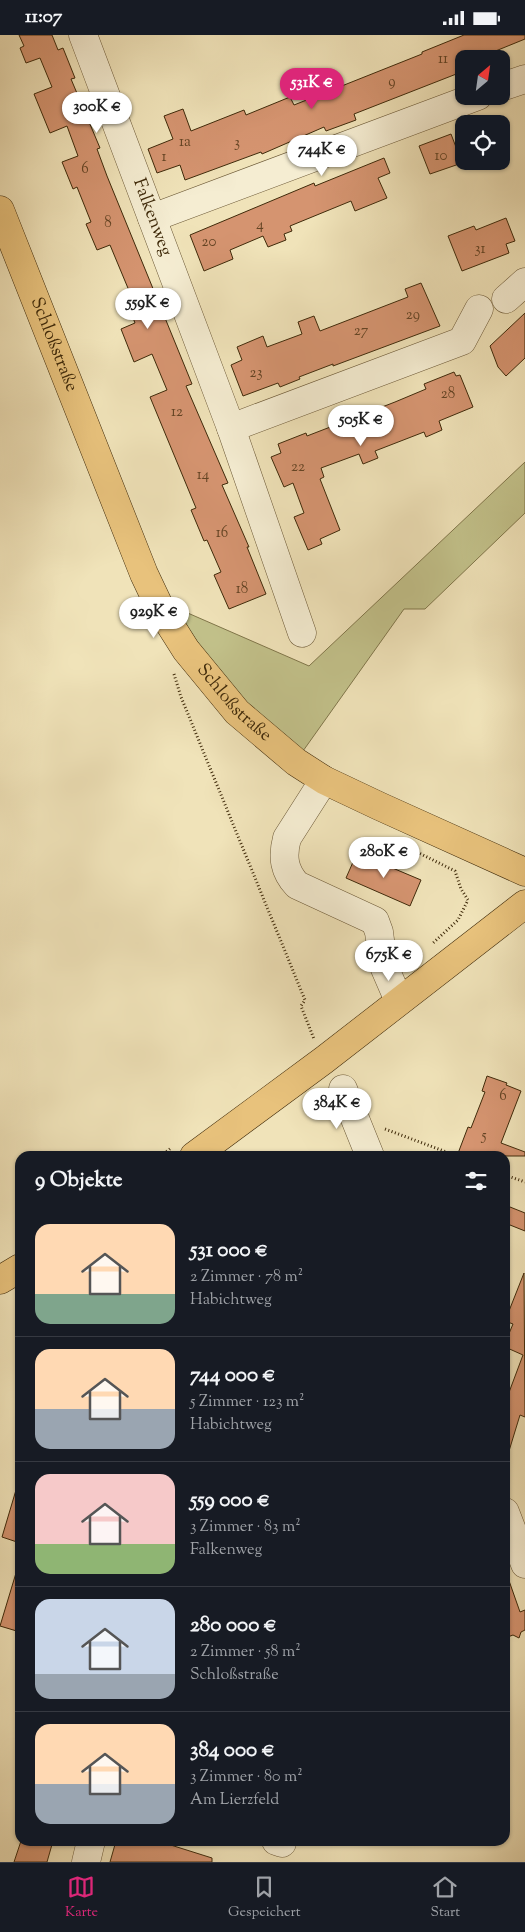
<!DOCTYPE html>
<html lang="de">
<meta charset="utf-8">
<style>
body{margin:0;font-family:"Sorts Mill Goudy",serif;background:#242831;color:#f1f3f6;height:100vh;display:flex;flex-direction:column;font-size:19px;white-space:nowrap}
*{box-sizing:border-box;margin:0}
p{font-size:16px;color:#9ea1a6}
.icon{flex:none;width:28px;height:28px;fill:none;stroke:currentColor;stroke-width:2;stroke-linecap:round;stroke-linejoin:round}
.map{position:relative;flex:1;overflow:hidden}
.drawer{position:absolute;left:15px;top:1116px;width:495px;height:695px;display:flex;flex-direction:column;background:#171b24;border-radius:15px;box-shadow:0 1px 4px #0004}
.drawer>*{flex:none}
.needle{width:32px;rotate:29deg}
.fabs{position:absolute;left:455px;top:15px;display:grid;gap:10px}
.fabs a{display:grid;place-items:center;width:55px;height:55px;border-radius:10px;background:#171b24;box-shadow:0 1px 4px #0004;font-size:25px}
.price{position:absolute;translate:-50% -42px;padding:0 11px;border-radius:18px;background:#fff;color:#222;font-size:16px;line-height:32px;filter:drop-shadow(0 1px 2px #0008)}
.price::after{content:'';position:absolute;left:50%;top:30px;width:15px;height:11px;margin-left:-8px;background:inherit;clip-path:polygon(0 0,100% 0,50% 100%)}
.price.active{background:#db2777;color:#fff}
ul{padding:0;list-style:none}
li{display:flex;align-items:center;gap:15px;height:125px;padding:0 20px}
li+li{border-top:1px solid #363941}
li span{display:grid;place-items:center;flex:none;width:140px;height:100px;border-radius:15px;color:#555}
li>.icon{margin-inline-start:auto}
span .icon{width:60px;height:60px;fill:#fffc;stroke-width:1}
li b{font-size:21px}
h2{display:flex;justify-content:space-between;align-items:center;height:60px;padding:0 20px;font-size:21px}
.status{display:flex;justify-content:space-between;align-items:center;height:35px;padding:0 25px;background:#171b24;direction:ltr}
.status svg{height:14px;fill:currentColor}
.menu{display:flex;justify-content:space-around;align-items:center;height:70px;border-top:1px solid #363941;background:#171b24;font-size:14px;color:#9ea1a6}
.menu a{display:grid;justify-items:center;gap:2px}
.menu .active{color:#db2777}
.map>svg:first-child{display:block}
.green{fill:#c2c18a;stroke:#80764a}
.building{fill:#d59470;stroke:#3f2a0a}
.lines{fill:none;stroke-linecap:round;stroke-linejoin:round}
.minor-casing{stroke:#6b5836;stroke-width:29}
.major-casing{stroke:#3f2a0a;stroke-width:29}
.path{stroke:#3f2a0a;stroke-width:3;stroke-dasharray:1 2.5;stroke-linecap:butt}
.minor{stroke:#f5edd2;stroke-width:28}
.major{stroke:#e8c27c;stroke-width:28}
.labels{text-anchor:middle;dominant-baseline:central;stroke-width:4.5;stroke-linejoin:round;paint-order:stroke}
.number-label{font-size:15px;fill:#644424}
.street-label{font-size:18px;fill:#3f2a0a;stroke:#f5edd2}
</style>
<div class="status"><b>11:07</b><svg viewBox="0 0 49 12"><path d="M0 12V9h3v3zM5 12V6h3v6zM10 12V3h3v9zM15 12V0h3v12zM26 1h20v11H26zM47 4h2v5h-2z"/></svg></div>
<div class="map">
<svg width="525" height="1827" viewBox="0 0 525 1827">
<rect width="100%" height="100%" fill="#f0e3b9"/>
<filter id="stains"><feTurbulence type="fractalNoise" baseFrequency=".004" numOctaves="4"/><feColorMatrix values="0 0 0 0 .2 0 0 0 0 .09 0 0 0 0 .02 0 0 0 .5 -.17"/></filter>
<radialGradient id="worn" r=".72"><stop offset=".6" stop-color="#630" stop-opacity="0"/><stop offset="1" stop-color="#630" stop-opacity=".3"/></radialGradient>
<path class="green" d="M525 427V478L425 574H404L303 716 247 669 213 630 174 572 309 631Z"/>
<path class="building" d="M19 0H52L58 15 63 13 75 43 71 44 100 113 97 114 107 141 192 349 186 351 228 448 222 450 249 512H247L266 559 229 574 214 540 221 537 207 505 204 506 191 475 196 473 150 362 167 355 152 319 134 327 121 294 135 288 124 260 130 258 110 210 97 215 86 189 91 187 77 152 73 154 62 127 78 121 67 91 50 98 34 59 52 52 40 23 26 28 20 13 24 11Z
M464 0H525V4L476 24H464V36L354 79 356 85 326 96 324 92 262 119 261 117 185 145 180 130 157 138 148 114 173 104 164 81 183 74 191 96 244 75 246 80 290 62 294 70 422 19V17Z
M451 99 462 128 430 139 419 111Z
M384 123 390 138 378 143 387 163 355 176 351 166 290 191 292 196 284 199 286 205 268 212 263 201 230 215 233 224 204 236 190 200 314 148 315 151Z
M506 183 515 206 506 209 509 218 462 236 448 201 474 191 476 195Z
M421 248 440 291 333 331V329L299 342 300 344 280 352 278 348 243 361 231 330 242 325 237 312 263 301 267 312 302 299 298 287 314 281 320 296 408 262 405 254Z
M525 278V323L506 341 498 332 490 311Z
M454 337 456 341 460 340 473 372 439 386 442 395 426 402 424 397 375 416 378 423 363 429 359 419 321 433 324 442 320 444 340 495 320 504 322 509 308 515 294 482 304 478 293 448 284 452 271 422 281 418 278 409 306 398 307 401 395 367 426 354 424 349Z
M357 818 421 845 410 871 346 843Z
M487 1041 507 1048 506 1050 521 1056 501 1108 525 1117V1121H457L468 1092 471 1093 485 1057 482 1056Z
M505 1170 525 1178V1196L505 1188Z
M524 1238 525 1382 520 1380 509 1416 505 1415V1368L523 1320 505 1312V1308L513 1289 505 1286Z
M16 1455 20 1456V1508L2 1502Z
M16 1538 20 1539V1597L0 1591Z
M505 1540H507L520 1577 525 1575V1595L521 1597 519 1603 513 1600 505 1603Z
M21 1806H53L47 1827H14Z
M116 1806H158L212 1823V1827H110Z"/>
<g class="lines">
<g class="minor-casing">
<g id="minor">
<path id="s1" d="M83 0 231 393 302 598"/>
<path d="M501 52 525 44"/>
<path d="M152 183 478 61"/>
<path d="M506 264 525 247"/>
<path d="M231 393 462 306 479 274"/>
<path d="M324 745 287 803C282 822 284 836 297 850L375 886 379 897 383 929 399 966"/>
<path d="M343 1054 370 1121"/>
<path d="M505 1477 525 1529"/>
<path d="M276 1806 282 1808"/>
<path d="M86 1827 91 1806"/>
</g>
</g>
<g class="major-casing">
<g id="major">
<path id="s2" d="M0 175 144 539 162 577 186 615 237 677 296 727 324 745 379 771 525 837"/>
<path d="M194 1121 324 1025 525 869"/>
<path d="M0 1245 20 1233"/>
</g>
</g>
<path class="path" d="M174 639 181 662 305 965 301 971 314 1004
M395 806 455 836 461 854 468 865 458 885 432 909
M385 1094 457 1121
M161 1121 171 1113
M505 1140 525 1147"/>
<use href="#minor" class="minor"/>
<use href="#major" class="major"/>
</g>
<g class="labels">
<g class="number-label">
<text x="443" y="24">11</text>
<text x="392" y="47">9</text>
<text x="185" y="107">1a</text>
<text x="237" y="108">3</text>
<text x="441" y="121">10</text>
<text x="164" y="122">1</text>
<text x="85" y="134">6</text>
<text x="108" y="188">8</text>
<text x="260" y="190">4</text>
<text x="209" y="207">20</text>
<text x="480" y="214">31</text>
<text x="413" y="280">29</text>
<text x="361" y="296">27</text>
<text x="256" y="338">23</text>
<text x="448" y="359">28</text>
<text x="177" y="377">12</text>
<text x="298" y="432">22</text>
<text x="203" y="440">14</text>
<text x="222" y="498">16</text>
<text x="242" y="554">18</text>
<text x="503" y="1061">6</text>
<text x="484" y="1101">5</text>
</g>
<g class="street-label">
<text stroke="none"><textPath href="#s1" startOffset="195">Falkenweg</textPath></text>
<text stroke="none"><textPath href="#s2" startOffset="145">Schloßstraße</textPath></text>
<text stroke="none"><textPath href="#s2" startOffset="550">Schloßstraße</textPath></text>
</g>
</g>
<rect width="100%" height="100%" filter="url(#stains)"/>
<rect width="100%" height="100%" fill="url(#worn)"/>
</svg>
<div class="fabs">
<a><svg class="needle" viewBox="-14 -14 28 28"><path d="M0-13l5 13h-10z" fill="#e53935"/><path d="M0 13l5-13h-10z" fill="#9ea1a6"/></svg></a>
<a><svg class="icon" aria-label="locate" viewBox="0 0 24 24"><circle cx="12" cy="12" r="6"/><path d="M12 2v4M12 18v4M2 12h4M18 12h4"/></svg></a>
</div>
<b class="price active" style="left:312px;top:75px">531K €</b>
<b class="price" style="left:97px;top:99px">300K €</b>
<b class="price" style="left:322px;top:142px">744K €</b>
<b class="price" style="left:148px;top:295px">559K €</b>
<b class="price" style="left:361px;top:412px">505K €</b>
<b class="price" style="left:154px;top:604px">929K €</b>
<b class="price" style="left:384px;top:844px">280K €</b>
<b class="price" style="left:389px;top:947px">675K €</b>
<b class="price" style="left:337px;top:1095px">384K €</b>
<section class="drawer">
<h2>9 Objekte<svg class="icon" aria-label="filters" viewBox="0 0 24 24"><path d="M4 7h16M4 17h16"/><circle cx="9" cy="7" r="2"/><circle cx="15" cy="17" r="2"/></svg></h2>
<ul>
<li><span style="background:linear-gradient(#ffd9b3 70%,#7fa58c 0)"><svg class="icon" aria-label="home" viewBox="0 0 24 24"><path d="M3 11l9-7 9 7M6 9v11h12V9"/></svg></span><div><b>531 000 €</b><p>2 Zimmer · 78 m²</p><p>Habichtweg</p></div></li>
<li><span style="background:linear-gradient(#ffd9b3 60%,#9aa5b1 0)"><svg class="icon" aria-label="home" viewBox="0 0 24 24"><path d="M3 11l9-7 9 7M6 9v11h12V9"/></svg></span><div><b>744 000 €</b><p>5 Zimmer · 123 m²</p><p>Habichtweg</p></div></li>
<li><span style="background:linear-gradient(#f6c9c9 70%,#8fb573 0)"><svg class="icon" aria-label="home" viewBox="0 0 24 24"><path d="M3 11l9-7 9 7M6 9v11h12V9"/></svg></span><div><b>559 000 €</b><p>3 Zimmer · 83 m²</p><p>Falkenweg</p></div></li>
<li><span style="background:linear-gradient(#c9d6e8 75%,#9aa5b1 0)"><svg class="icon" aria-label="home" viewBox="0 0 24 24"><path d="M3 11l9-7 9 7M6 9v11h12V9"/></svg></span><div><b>280 000 €</b><p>2 Zimmer · 58 m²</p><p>Schloßstraße</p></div></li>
<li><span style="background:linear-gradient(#ffd9b3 60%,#9aa5b1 0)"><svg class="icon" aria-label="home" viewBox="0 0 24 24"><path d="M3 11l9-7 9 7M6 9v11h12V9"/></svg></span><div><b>384 000 €</b><p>3 Zimmer · 80 m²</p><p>Am Lierzfeld</p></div></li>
</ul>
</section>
</div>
<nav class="menu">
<a class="active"><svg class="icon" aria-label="map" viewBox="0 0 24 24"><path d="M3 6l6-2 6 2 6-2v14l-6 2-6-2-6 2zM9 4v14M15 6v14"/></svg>Karte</a>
<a><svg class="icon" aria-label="saved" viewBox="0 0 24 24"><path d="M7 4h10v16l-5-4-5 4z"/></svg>Gespeichert</a>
<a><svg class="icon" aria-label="home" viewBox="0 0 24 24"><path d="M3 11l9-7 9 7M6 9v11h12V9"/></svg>Start</a>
</nav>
